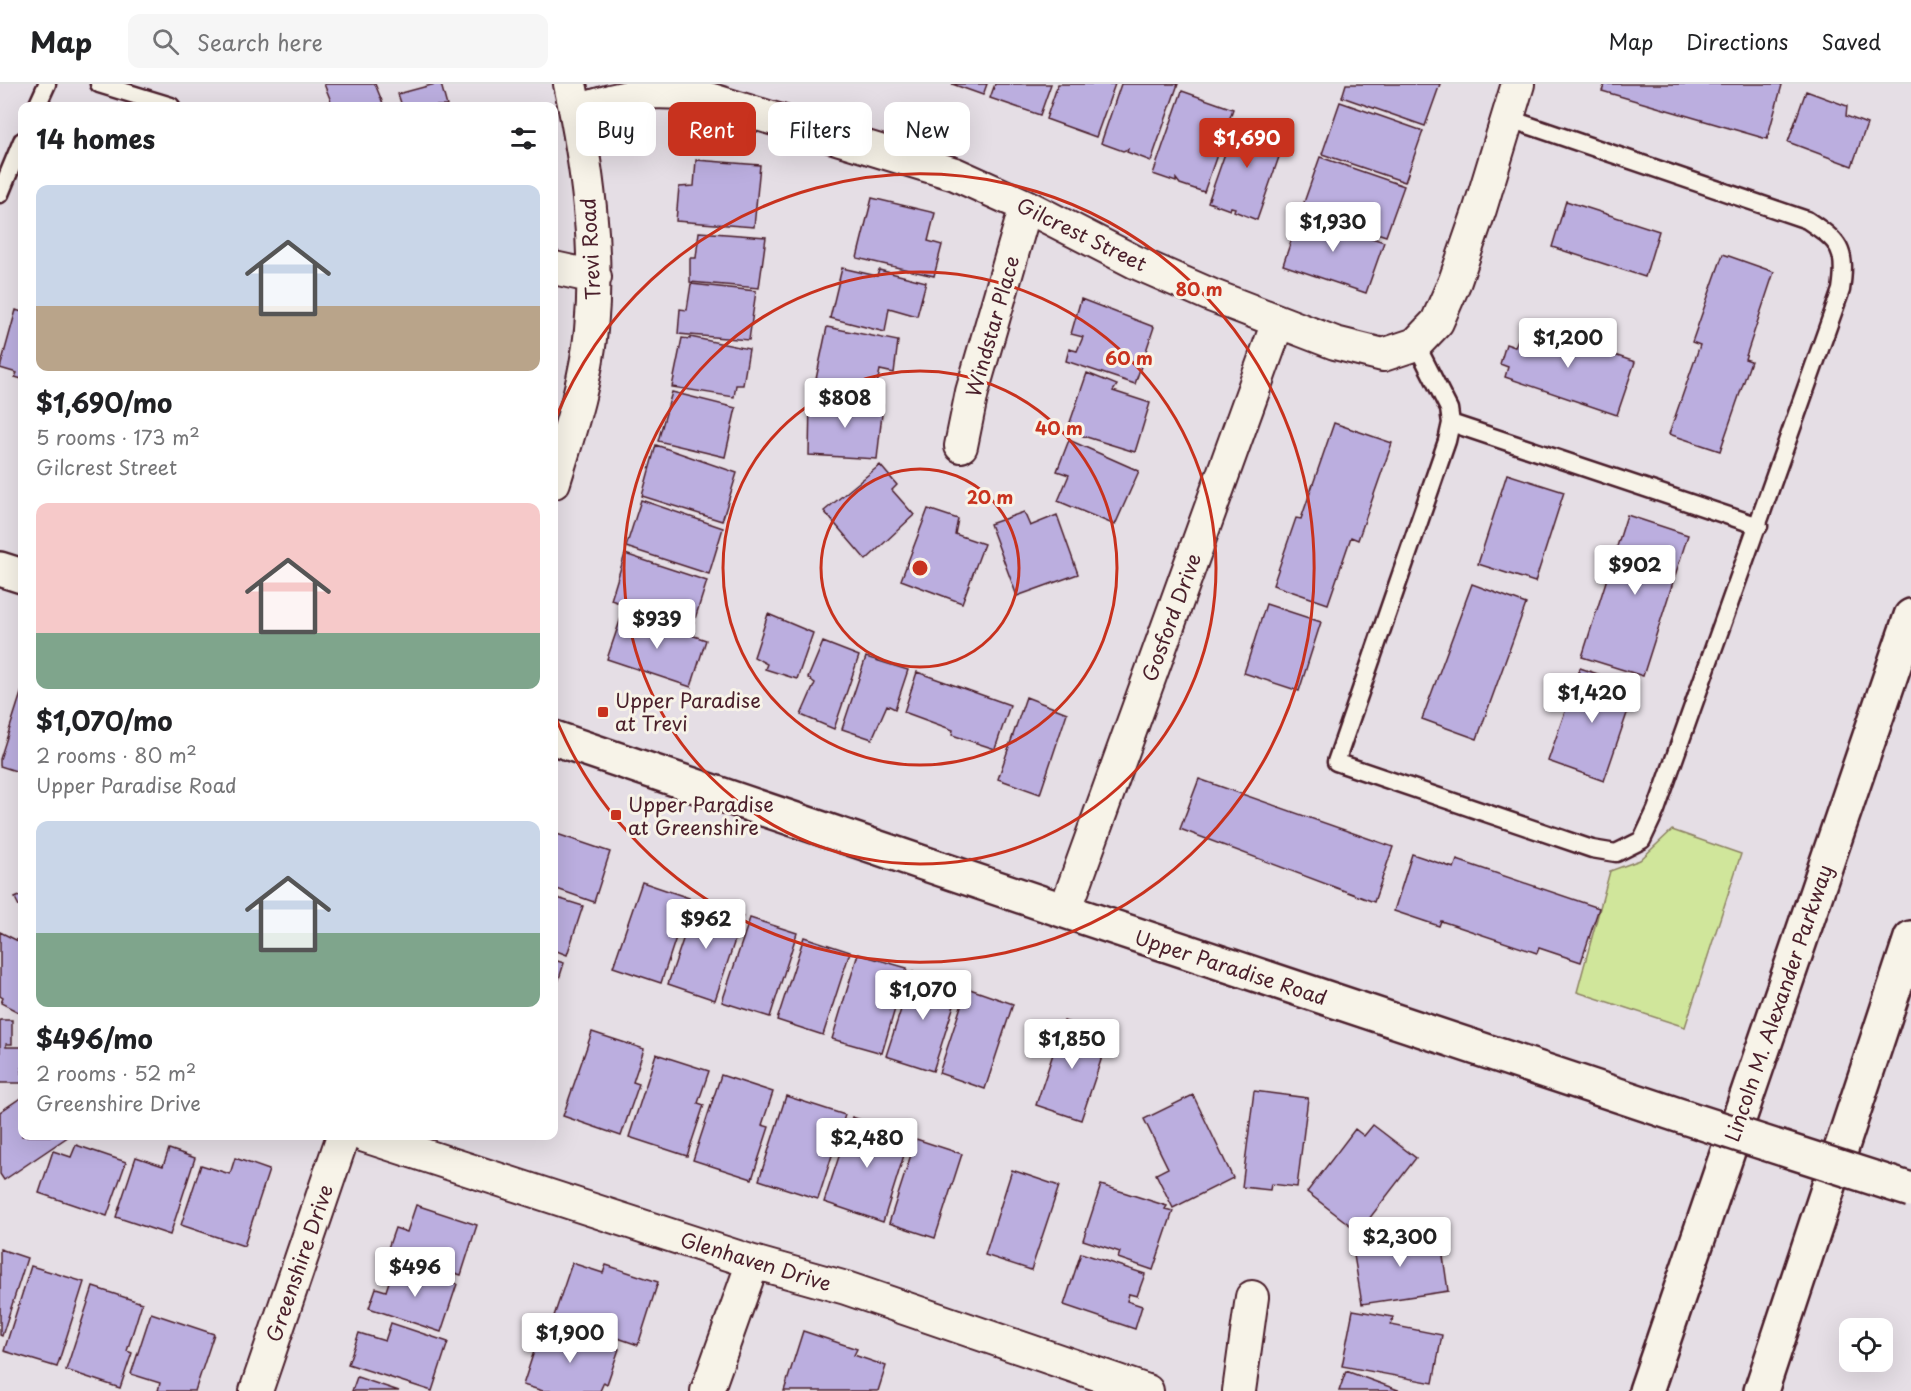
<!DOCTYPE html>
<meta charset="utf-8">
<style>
body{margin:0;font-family:"Playpen Sans",sans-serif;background:#f6f6f6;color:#202124;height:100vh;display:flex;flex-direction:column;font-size:22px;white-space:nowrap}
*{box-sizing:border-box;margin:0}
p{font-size:20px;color:#757577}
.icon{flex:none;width:33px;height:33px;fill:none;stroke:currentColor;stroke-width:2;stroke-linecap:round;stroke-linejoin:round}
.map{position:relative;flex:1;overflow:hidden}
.drawer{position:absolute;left:18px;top:18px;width:540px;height:1038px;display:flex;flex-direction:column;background:#fff;border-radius:12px;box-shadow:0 6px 24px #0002}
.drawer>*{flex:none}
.guide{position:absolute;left:576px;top:18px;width:570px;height:54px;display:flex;gap:12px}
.fabs{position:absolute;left:1839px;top:1234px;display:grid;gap:12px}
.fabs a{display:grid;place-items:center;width:54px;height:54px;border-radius:12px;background:#fff;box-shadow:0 6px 24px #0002;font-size:30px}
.price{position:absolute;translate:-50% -51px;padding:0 14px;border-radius:6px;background:#fff;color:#222;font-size:20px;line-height:39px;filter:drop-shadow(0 2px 3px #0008)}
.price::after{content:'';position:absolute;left:50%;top:36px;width:18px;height:14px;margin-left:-9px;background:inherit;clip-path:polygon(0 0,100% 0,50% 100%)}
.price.current{background:#c8321e;color:#fff}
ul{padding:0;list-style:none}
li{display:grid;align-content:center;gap:12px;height:318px;padding:0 18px}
li span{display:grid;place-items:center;height:186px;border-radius:12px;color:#555}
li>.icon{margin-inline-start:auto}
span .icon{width:108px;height:108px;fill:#fffc;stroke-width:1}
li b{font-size:26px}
h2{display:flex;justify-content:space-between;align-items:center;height:72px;padding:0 18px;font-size:26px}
.pill{padding:0 21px;border-radius:12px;background:#fff;box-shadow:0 6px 24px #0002;font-size:21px;line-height:54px}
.pill.current{background:#c8321e;color:#fff}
header{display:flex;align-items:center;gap:36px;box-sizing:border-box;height:84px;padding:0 30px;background:#fff;border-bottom:2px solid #e0e0e0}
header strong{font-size:28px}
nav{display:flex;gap:33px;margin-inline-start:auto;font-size:21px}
.search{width:420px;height:54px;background:#f6f6f6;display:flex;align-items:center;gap:15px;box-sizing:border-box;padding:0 21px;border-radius:12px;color:#757577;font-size:22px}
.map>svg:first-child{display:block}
.green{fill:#d0e69b;stroke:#8d8263;stroke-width:1.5}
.building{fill:#bbaedf;stroke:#4a1f2b;stroke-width:1.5}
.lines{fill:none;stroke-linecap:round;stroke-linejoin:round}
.service-casing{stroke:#4a1f2b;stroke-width:21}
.minor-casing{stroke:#4a1f2b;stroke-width:36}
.secondary-casing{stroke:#4a1f2b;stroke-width:38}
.motorway-casing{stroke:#4a1f2b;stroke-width:38}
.service{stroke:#f7f3e8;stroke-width:16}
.minor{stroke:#f7f3e8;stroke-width:32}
.secondary{stroke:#f7f3e8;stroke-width:33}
.motorway{stroke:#f7f3e8;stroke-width:33}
.secondary-bridge-casing{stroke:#4a1f2b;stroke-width:38;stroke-linecap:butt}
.secondary-bridge{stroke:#f7f3e8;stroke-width:33}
.ring{fill:none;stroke:#c8321e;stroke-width:3}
.poi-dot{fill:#c8321e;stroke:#f7f3e8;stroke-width:2}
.labels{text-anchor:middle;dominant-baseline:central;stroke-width:6;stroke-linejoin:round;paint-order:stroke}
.street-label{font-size:20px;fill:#4a1f2b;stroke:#f7f3e8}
.poi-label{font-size:20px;fill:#4a1f2b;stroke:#f7f3e8;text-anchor:start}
.centre{fill:#c8321e;stroke:#f7f3e8;stroke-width:3}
.ring-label{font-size:18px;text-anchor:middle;font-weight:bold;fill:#c8321e;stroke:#f7f3e8;stroke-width:6;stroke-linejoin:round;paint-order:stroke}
</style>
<header>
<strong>Map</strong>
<div class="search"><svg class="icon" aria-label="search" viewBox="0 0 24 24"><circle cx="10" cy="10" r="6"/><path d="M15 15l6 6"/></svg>Search here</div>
<nav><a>Map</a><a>Directions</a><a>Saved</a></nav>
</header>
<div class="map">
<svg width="1911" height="1307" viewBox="0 0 1911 1307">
<rect width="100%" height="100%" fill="#e5dee5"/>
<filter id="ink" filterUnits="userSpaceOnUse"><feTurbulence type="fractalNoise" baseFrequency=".0167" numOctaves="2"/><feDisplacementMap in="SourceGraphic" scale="12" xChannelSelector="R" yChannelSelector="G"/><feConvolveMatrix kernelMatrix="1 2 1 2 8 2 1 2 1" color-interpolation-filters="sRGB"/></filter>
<g filter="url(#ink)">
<path class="green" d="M1672 746 1741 770 1685 943 1577 908 1610 787 1640 776Z"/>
<path class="building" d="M324 0H375L384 22H333Z
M435 0H441L447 22H402L398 10Z
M952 0H987L983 11Z
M995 0H1051L1040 31 990 14Z
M1058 0H1115L1096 53 1046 35Z
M1121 0H1178L1151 77 1127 68 1128 65 1123 67 1101 59Z
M1346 0H1440L1425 42 1342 13Z
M1605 0H1780L1782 1 1767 55 1602 7Z
M1182 7 1233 25 1204 108 1180 100 1176 95V98L1153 90Z
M1806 7 1847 22 1846 32 1867 40 1852 82 1788 58Z
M1340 18 1423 47 1405 98 1322 70Z
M1237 35 1286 53 1257 136 1234 127 1235 124 1231 123 1230 126 1208 118Z
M1320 73 1404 102 1386 152 1302 124Z
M696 76 760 81 754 143 676 137 679 103 694 102Z
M872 114 935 129 928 157 942 161 934 192 857 174Z
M1566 117 1659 147 1645 193 1552 163Z
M1300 130 1384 158 1366 209 1283 181Z
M699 148 766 153 759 204 690 198V174H696Z
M1723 170 1774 188 1745 275 1751 277 1720 367 1669 350 1700 261 1692 258Z
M842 184 877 192 879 186 926 198 917 232 889 224 885 248 830 234Z
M691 200 756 207 749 256 678 250 680 225 687 226Z
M1081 215 1154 243 1135 300 1066 277 1069 265 1077 267 1083 253 1071 250Z
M16 226 22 228V295L15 293 17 289 0 284Z
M1524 240 1635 278 1617 331 1505 293 1508 283 1500 280 1506 260 1515 263Z
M827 243 898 257 894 289 880 286 875 310 815 300Z
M690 253 749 265 743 301H736L734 313 672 303 682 254 690 255Z
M1087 289 1117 301 1113 307 1150 319 1135 368 1067 347Z
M672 308 736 324 725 373 658 357Z
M810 316 883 321 877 375 809 371Z
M1334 339 1392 359 1358 456 1351 453 1328 520 1273 501 1296 434 1301 435Z
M1069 356 1139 387 1115 441 1058 417 1069 391 1057 387Z
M656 361 737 389 722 437 642 412Z
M880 381 897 401 892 406 914 431 866 476 824 427Z
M1507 390 1564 408 1535 498 1478 480Z
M641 416 723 444 709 490 626 463Z
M928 425 958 435 955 450 984 460 962 519 901 496Z
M1024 428 1030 442 1057 431 1078 490 1017 512 990 440Z
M1627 431 1688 451 1643 592 1582 573Z
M625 470 707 497 692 544 611 516Z
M1472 500 1526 520 1477 655 1422 635Z
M1266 520 1321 538 1299 607 1244 589Z
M623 528 706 556 691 603 607 575Z
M768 530 813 549 797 595 765 585 767 580 754 573Z
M823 558 859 572 834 645 801 631 815 599 808 594Z
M866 573 908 586 895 625 887 621 872 655 842 645Z
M1580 584 1636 603 1604 697 1548 677Z
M917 588 1010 621 995 665 952 651 953 646 904 628Z
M22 606V689L0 682V675Z
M1026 613 1067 629 1040 710 998 695Z
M1199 695 1393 763 1374 818 1180 745Z
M554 749 610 768 594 818 554 804Z
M1412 770 1454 784 1457 776 1599 824 1581 878 1539 864 1537 869 1441 837 1439 842 1394 827Z
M642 798 689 814 661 899 613 883Z
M22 811V828L15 814Z
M554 813 583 822 567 871 554 866Z
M696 817 743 832 715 916 668 900Z
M750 834 797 849 770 933 722 918Z
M0 848 22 859V930L1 919 3 914 0 912Z
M804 853 850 868 823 951 777 936Z
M858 870 907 884 882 969 832 955Z
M554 876 564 879 554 911Z
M913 888 960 902 933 987 886 972Z
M967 904 1013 920 985 1005 939 989Z
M0 936H12V960H6V963H22V999H0Z
M1064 937 1109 952 1081 1036 1036 1021Z
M592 948 644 965 633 998 639 1000 621 1052 563 1032Z
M656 970 709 987 698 1019 704 1021 687 1072 629 1053Z
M721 991 773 1008 762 1041 769 1043 752 1095 693 1076Z
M1254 1007 1308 1014 1297 1103 1271 1100 1270 1106 1242 1103Z
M1193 1011 1233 1094 1173 1124 1156 1090 1168 1084 1144 1035Z
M786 1012 845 1031 818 1115 759 1096Z
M22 1013V1052H69L4 1096 0 1090V1028Z
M852 1033 910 1052 883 1138 824 1118Z
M1373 1041 1416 1074 1359 1148 1307 1108 1355 1045 1364 1052Z
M916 1055 962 1070 935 1154 889 1139Z
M76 1061 126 1078 107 1132 39 1109 53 1067 71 1073Z
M169 1065 195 1074 170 1151 116 1133 136 1073 163 1082Z
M235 1074 269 1086 244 1162 181 1141 201 1081 230 1090Z
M1012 1086 1059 1102 1031 1186 985 1171Z
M1101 1101 1167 1122 1165 1125 1173 1127 1153 1186 1118 1174 1120 1168 1083 1156Z
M416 1121 477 1141 461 1191 387 1167 395 1144 407 1148Z
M1440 1151 1448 1207 1362 1220 1352 1159 1388 1154 1389 1158Z
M0 1165 27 1174 2 1252 0 1251Z
M1081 1169 1145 1190 1137 1212 1129 1210 1127 1217 1142 1222 1135 1245 1064 1221Z
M395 1179 457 1200 441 1248 369 1224 376 1204 386 1207Z
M572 1179 603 1189 606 1181 658 1198 638 1261 554 1232Z
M31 1182 84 1198 57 1283 4 1267Z
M93 1203 142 1219 127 1267 132 1269 120 1304 66 1286Z
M1353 1226 1393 1233 1391 1241 1442 1251 1433 1299 1342 1282Z
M151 1229 214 1250 195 1307H158L160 1299 131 1290Z
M391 1239 448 1258 432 1307 348 1280 359 1249 385 1257Z
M541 1246 577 1258 579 1252 619 1265 607 1300 604 1298 600 1307H543L523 1301Z
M803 1247 857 1265 854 1271 886 1282 878 1307H784Z
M1346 1287 1401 1307H1339Z
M357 1293 399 1307H352Z"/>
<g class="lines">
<g class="service-casing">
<path id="service" d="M99 0 171 22
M37 22 47 0
M0 110 22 57
M1416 260 1449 325 1451 339 1447 357 1336 678 1592 765 1616 769 1642 756 1656 726 1841 206C1847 165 1840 158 1807 136L1507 34
M1451 339 1759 442"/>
</g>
<g class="minor-casing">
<path id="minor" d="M576 27 610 17 651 8 689 9 955 90 1026 122 1135 178 1213 212 1335 259 1383 271 1416 260 1437 238 1455 197 1480 125 1518 0
M554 184 595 193
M961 362 972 308 1026 122
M554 398C569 349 586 298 591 246 599 165 587 80 570 0
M1065 827 1278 238
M365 1052 753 1178 846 1204 1147 1307
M256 1307 343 1052
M707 1307 753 1178
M1239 1307 1252 1213"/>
</g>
<g class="secondary-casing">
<path id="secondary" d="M0 485 22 492
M554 654 1065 827 1684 1033"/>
</g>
<g class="motorway-casing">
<path id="motorway" d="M1646 1307 1911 532
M1761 1307 1911 854"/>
</g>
<use href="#service" class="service"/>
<use href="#minor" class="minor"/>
<use href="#secondary" class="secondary"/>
<use href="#motorway" class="motorway"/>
<g class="secondary-bridge-casing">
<path id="secondary-bridge" d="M1684 1033 1911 1106"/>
</g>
<use href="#secondary-bridge" class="secondary-bridge"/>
</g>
</g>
<g class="ring">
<circle cx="920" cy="484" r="99"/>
<circle cx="920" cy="484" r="197"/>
<circle cx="920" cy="484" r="296"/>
<path d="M555 336A394 394 0 1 1 555 632"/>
</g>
<g class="poi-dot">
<rect x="597" y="622" width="12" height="12" rx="3"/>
<rect x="610" y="725" width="12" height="12" rx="3"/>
</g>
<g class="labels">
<g class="street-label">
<text transform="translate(1082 150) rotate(26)">Gilcrest Street</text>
<text transform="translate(590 165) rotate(-93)">Trevi Road</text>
<text transform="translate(992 242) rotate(-74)">Windstar Place</text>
<text transform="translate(1171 533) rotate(-70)">Gosford Drive</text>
<text transform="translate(1231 883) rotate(18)">Upper Paradise Road</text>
<text transform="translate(1778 919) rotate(-71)">Lincoln M. Alexander Parkway</text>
<text transform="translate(756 1177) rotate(17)">Glenhaven Drive</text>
<text transform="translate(299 1179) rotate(-71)">Greenshire Drive</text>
</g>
<g class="poi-label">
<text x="615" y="616">Upper Paradise<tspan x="615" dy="23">at Trevi</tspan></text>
<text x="628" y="720">Upper Paradise<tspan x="628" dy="23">at Greenshire</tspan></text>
</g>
</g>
<circle cx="920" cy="484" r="9" class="centre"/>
<g class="ring-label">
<text x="1199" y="212">80 m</text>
<text x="1129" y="281">60 m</text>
<text x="1059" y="351">40 m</text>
<text x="990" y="420">20 m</text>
</g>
</svg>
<div class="fabs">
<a><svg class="icon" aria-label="locate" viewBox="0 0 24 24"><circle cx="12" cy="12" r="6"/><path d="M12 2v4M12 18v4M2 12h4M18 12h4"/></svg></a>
</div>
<b class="price current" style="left:1247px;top:85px">$1,690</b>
<b class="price" style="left:1333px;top:169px">$1,930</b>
<b class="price" style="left:1568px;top:285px">$1,200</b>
<b class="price" style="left:845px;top:345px">$808</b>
<b class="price" style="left:1635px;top:512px">$902</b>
<b class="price" style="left:657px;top:566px">$939</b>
<b class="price" style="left:1592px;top:640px">$1,420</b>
<b class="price" style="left:706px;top:866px">$962</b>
<b class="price" style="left:923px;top:937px">$1,070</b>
<b class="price" style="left:1072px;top:986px">$1,850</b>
<b class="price" style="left:867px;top:1085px">$2,480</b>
<b class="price" style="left:1400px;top:1184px">$2,300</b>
<b class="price" style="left:415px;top:1214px">$496</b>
<b class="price" style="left:570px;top:1280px">$1,900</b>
<div class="guide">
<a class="pill">Buy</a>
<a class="pill current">Rent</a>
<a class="pill">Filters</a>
<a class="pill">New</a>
</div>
<section class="drawer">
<h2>14 homes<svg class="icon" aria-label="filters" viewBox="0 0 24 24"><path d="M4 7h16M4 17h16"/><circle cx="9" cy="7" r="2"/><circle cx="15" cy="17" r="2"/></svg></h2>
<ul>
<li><span style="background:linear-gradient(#c9d6e8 65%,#b9a48a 0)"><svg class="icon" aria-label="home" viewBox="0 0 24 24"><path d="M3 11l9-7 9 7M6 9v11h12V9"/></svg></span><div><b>$1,690/mo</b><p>5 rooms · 173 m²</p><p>Gilcrest Street</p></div></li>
<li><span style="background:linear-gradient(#f6c9c9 70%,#7fa58c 0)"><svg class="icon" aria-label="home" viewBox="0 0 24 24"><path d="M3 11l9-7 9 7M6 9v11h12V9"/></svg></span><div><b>$1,070/mo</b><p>2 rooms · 80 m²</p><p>Upper Paradise Road</p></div></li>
<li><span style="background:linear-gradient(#c9d6e8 60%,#7fa58c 0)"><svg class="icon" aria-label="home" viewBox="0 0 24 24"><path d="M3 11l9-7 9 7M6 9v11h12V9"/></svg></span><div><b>$496/mo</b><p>2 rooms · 52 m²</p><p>Greenshire Drive</p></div></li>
</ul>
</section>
</div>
